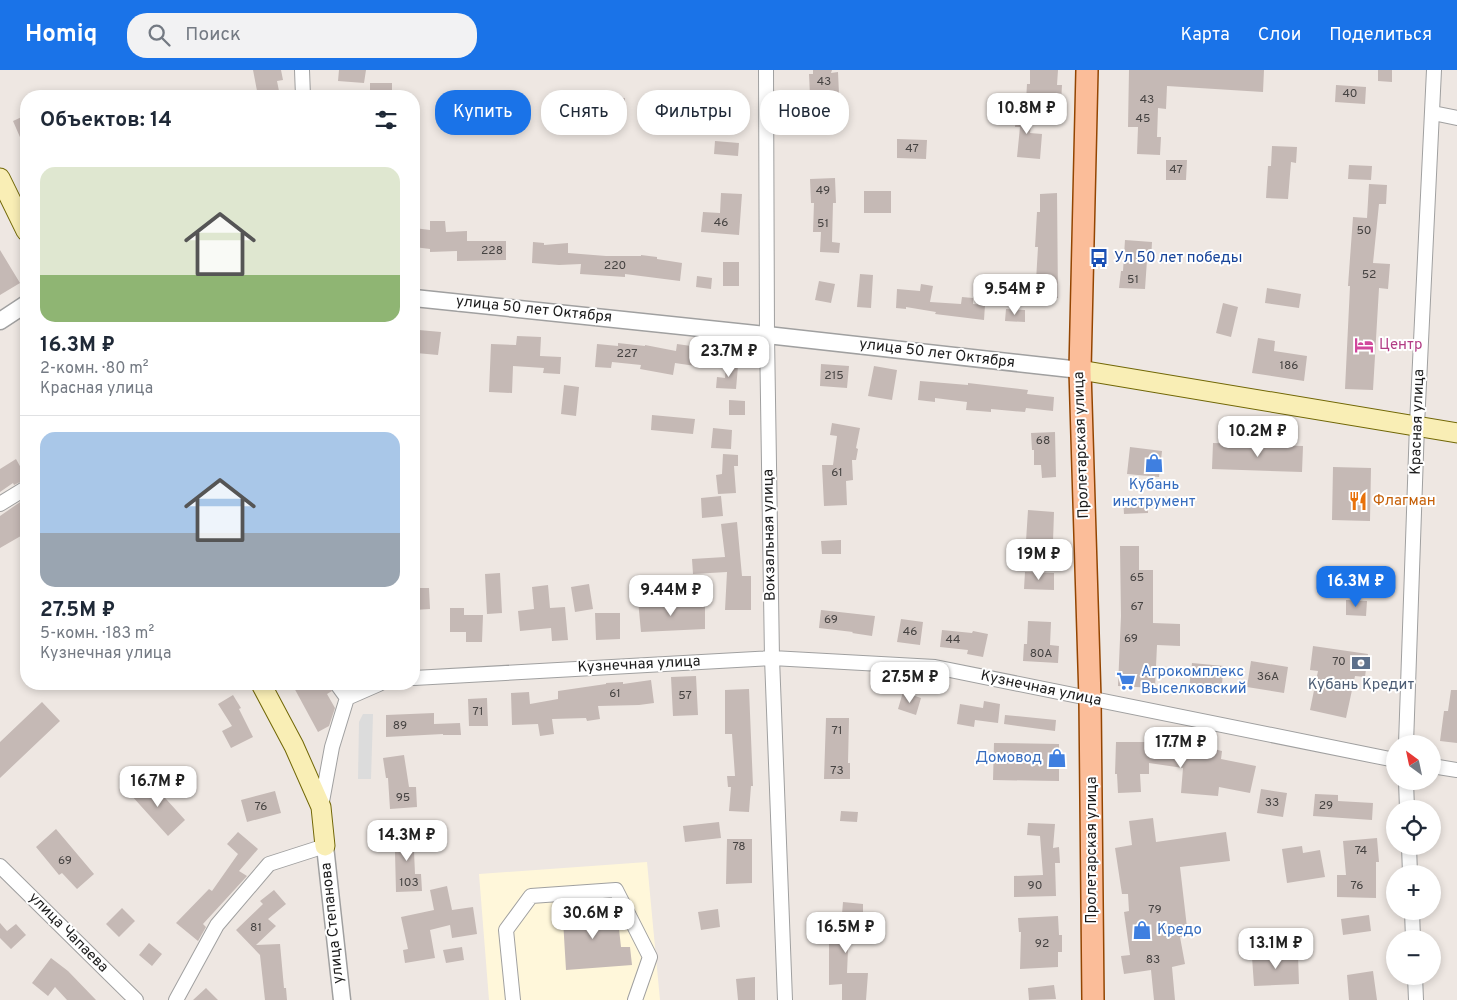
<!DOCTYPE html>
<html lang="ru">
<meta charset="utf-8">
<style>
body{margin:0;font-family:Overpass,sans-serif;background:#f2f2f3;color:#1f2937;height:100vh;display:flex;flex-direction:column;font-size:19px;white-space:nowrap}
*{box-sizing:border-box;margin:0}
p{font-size:16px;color:#747a83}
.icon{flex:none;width:28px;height:28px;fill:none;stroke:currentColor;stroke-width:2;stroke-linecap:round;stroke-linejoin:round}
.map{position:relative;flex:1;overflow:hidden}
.side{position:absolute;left:20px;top:20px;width:400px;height:600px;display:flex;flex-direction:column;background:#fff;border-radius:20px;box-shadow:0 2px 8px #0003}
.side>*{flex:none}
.top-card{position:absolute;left:435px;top:20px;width:475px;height:45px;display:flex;gap:10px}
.needle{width:32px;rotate:327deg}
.controls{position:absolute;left:1386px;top:665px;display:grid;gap:10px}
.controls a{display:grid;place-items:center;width:55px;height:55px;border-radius:50%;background:#fff;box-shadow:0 2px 8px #0003;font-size:25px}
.price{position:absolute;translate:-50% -42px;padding:0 11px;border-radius:10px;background:#fff;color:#222;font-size:16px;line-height:32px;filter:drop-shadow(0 1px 2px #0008)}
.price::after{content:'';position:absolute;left:50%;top:30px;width:15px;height:11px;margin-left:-8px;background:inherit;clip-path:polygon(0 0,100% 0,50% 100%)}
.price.current{background:#1a73e8;color:#fff}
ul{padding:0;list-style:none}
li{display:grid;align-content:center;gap:10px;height:265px;padding:0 20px}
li+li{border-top:1px solid #e0e1e3}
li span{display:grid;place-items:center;height:155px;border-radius:15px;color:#555}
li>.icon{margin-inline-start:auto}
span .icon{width:90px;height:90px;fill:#fffc;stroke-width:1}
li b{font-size:21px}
h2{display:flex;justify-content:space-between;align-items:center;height:60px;padding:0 20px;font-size:21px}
.tag{padding:0 18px;border-radius:20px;background:#fff;box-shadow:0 2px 8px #0003;font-size:18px;line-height:45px}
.tag.current{background:#1a73e8;color:#fff}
header{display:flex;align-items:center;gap:30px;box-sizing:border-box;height:70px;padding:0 25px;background:#1a73e8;color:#fff}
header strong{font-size:24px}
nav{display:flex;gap:28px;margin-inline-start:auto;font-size:18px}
.search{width:350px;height:45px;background:#f2f2f3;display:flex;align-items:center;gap:12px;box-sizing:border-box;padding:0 18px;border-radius:20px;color:#747a83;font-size:19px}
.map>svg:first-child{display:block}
.education{fill:#fff7da}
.parking{fill:#dcdcdc}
.building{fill:#c5b9b5}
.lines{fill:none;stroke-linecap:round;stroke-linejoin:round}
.minor-casing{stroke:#a0a0a0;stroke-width:16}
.tertiary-casing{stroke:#a0a0a0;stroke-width:19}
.secondary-casing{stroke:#716705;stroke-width:21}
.primary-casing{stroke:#944501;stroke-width:24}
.minor{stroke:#fff;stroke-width:14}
.tertiary{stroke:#fff;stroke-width:16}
.secondary{stroke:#f9eeb5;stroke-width:19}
.primary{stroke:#fbbd99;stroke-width:21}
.labels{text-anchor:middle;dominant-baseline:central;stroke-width:4;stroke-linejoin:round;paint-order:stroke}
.number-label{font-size:12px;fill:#464342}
.transit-label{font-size:15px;fill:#164399;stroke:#fff;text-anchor:start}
.street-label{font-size:15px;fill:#1c1c1c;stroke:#fff}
.hotel-label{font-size:15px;fill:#b23c85;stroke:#fff;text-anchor:start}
.shop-label{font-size:15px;fill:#366cbe;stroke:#fff;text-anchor:start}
.food-label{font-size:15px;fill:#c56008;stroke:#fff;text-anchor:start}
.service-label{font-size:15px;fill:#4e5e75;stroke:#fff}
</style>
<header>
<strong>Homiq</strong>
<div class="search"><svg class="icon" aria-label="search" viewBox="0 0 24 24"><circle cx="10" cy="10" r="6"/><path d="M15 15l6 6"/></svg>Поиск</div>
<nav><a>Карта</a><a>Слои</a><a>Поделиться</a></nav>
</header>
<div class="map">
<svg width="1457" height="930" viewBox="0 0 1457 930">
<rect width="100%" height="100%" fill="#eee7e2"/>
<path class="education" d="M647 792 660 930H489L479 804Z"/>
<path class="parking" d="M363 644H373L371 709H358L359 652Z"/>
<path class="building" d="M253 0H281L283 10 277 11 280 26H258Z
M339 0H366L364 13 338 11Z
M813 0H832L831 3 838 2 840 46 811 47 809 4H813Z
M1030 0H1058L1057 15H1062L1061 33 1026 31 1027 14H1030Z
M1129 0H1264L1263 22 1167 16 1166 39 1158 38 1157 67H1161L1160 85 1137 84 1138 57H1128Z
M1378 0H1392V12L1378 11Z
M370 13H392V26H370Z
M1336 15 1366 17 1365 34 1335 32Z
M579 25 625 28 624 46 578 43Z
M703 34H732V49L702 48Z
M1017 36 1033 38 1030 63 1042 64 1040 89 1017 87 1020 57H1015Z
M26 45V81L13 51Z
M897 69 927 70 926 89 897 88Z
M715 71 739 73 738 86 714 84Z
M1272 76 1297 77 1296 93 1291 92 1288 129 1266 128 1268 96H1271Z
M1166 90H1187L1186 110H1166Z
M1349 95 1372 96 1371 110 1348 109Z
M835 108 836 133H833L832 172 840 173 839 183 820 182 821 162H813L814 133H811L810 109Z
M1369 114 1387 115 1386 134H1379L1373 193 1390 194 1388 219 1379 218 1373 320 1345 319 1350 216H1348L1353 147 1367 148Z
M864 121H891V143H864Z
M721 123 742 124 739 165 701 162 703 142 720 143Z
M1057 123 1058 228H1035L1038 177H1035L1037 142H1040V124Z
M430 151H445L446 162 467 161V171H506V190L457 191V181L430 182V179L414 177V158L430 160Z
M1125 170 1152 172 1151 190H1147L1145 219 1119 218 1121 201H1123Z
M533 172 544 173V175L568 173V183L606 186H641V185L657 187V189L682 193 680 211 625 204V207L580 204 581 194 559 195 532 193Z
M0 180 20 213 0 225Z
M723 192H739V216H723Z
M860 204 873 205 871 238 857 237Z
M697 206 712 208 711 219 696 217Z
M819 211 835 214 831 233 815 230Z
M921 214 933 216 930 232 961 234 962 227 973 228V234L985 235 984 250 935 244 936 242 906 237V239L896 238 897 219 920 221Z
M1267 218 1301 224 1299 238 1265 233Z
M1223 233 1238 237 1231 267 1216 263Z
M1006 239 1025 240V252L1005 251Z
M419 260 441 262 438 285 416 283Z
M517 266 541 267 540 286 561 287 560 304 543 303 544 298 513 296 512 323 489 322 491 274 516 275Z
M1258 268 1275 271 1274 281 1307 286 1304 311 1252 303Z
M618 273 645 276V275L676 281 677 274 705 278 702 297 675 293 673 305 640 299 641 295 612 292 611 298 595 297 597 274 618 276Z
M821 294 849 296 847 318 820 316Z
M726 295 738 296 736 319 716 318 717 307 725 308Z
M874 296 897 300 892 330 868 326Z
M920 311 968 315V313L1028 320 1027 324 1054 327 1053 341 1026 338 1025 342 991 339V342L966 340 967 332 935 328V332L918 330Z
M564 315 579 317 576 346 561 344Z
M729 330 745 331V345H729Z
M652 345 695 349 693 364 651 360Z
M832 353 860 358 856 378 858 379 856 390H852L853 410 846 411 847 435 824 436 822 395H833L837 366 830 365Z
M713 358 732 360 731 379 711 378Z
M1055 362 1056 407 1042 408 1041 395H1034V380H1032L1031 363Z
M1213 373 1303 376 1302 402 1212 399Z
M1130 377 1162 381 1159 407 1127 404Z
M723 384 738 385V396H734L736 423 718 424 716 405 722 404Z
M16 389 26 407V409L14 415 13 413 0 422V399Z
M1333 397 1371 398 1370 451 1332 450Z
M721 426 723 446 702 448 701 428Z
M1123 427H1148V443L1124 444Z
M26 428V463L0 478V446Z
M1028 440 1054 442 1053 472 1026 471Z
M737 452 742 506H751V540H725L727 502 693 504 692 489 725 487 721 454Z
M841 470V484H822L821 471Z
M1120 476H1139V500H1153V553L1180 554V576L1157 575 1155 618 1118 616 1121 546Z
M1025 502 1054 503V520L1024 519Z
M500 503 502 543 487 544 485 504Z
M589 514 593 539 575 542 571 517Z
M548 515 550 538 565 537 568 570 552 571 551 558 520 561 518 541 534 539 532 517Z
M414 518H429L430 539 414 540Z
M657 529V536L705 534V559L641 562 638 530Z
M1346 530 1367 531 1366 546 1346 545Z
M450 538H464V545H483L482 572H466V562H450Z
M821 540 875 546 872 566 852 563 853 562 819 558Z
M595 543H620V569L596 570Z
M901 549 923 552 920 575 897 572Z
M1028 551 1051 552 1050 575 1059 576 1058 593 1023 591 1024 574H1027Z
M942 560 972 563 973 561 988 564 983 587 967 584 968 580 940 577Z
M1313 576 1368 584 1365 607 1355 606 1346 648 1310 640 1318 601 1310 600Z
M1251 591 1288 597 1284 623 1247 617Z
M1192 593 1224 596 1221 622 1189 618Z
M696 606 698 645 673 646 671 607Z
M651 610 654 633 639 635 598 636 600 649 587 651 586 648 552 649 554 664 540 666 538 654 512 655 511 623 529 622 530 634 558 629V621L606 614V613L623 612V614Z
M292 614H329L332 621 327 624 335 638 329 656 318 662Z
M749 619 753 716H751L749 742 729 741 731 717H728L727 706H735L732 664H725V620Z
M1451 620H1457V673L1440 671 1444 641H1448Z
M903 622 921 628 916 645 898 639Z
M233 625 241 638 239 639 253 667 231 678 222 661 232 656 218 634Z
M487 628 488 656H469L468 629Z
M984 631 1000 634 998 653 975 650 974 657 957 654 960 634 983 638Z
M42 632 60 651 0 708V672Z
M434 643V654L460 653 461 665H443V664L386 667V645Z
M1005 645 1056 650 1055 661 1004 654Z
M826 648H849L848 693H850V709H824Z
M1116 672H1149V675L1208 683 1209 678 1222 681 1221 689 1256 696 1250 723 1219 717 1218 726 1181 723 1183 698 1149 693V704H1140L1141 722 1118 723 1117 704H1115Z
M994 673 1059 674V711L993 710Z
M404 685 409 717H416L417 737 390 739 388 708H386L383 688Z
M148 709 185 750 168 766 131 725Z
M1261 719 1287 723 1283 747 1257 743Z
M275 721 281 743 247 752 241 730Z
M1315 724 1338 725V731L1373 733 1372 750 1313 746Z
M841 741 858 742 857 752 840 751Z
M1153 748 1156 772 1226 762 1230 791 1180 797 1188 866 1180 867 1185 894 1172 897 1175 930H1154L1151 900 1124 904 1121 886 1130 885 1124 842 1129 841 1128 824H1122L1115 778 1132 775 1129 751Z
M719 752 721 768 685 772 683 756Z
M1028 753 1055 754 1053 778 1059 777 1060 793H1055L1056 826 1014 827V806L1043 805 1040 766 1027 765Z
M56 759 94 804 77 819 62 803 59 805 36 777Z
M238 762 258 779 239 801 247 806 203 854 206 857 198 871 176 853 209 819 212 821 238 784 227 774Z
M420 763 421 780 414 781 415 804H421L422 821 396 822 395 782H393L392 765Z
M1377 768 1379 792H1376V828L1337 827V805H1346L1343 771Z
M727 769H752V813L726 814Z
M1302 776 1303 783 1320 780 1325 807 1287 813 1282 779Z
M447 816 452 840 473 837 477 864 452 868 450 855 430 860 435 888 405 893 403 880 408 879 401 847 434 840 430 820Z
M274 820 286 834 268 849 276 856 256 875 280 874 284 918H286L287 930H265L260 885 236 860 263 834 260 831Z
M580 831 581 850 601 848V842L617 841 621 877H630L632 895 566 900 562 833Z
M843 832 863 834V855L849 856 847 903H868L866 930H842V914L829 915V860H834L833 845 842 844Z
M122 838 135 851 119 867 106 854Z
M718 839 720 857 701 860 698 842Z
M1369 845 1371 861 1343 865 1341 849Z
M1058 846 1059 865H1062V882H1058V897L1020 899 1021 862H1019L1018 848Z
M0 853 7 861 16 854 26 865 11 879 0 868Z
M149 873 162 884 152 896 139 885Z
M462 877 464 890 446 893 443 880Z
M1298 885 1299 914 1254 916 1252 887Z
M51 888 68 901 96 930H67L55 917 48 926 32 913Z
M1373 901 1377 930H1349L1347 905Z
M755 907V930H738L736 909Z
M1054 915 1056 929 1029 930 1028 918Z
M206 918 218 930H193Z"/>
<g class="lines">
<g class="minor-casing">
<path id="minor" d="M302 0 303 26
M766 0 767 265 772 588 785 930
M1433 43 1457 48
M0 434 26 418
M414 608 772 588 935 597 1395 690
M338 614 339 617 347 628
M1406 674 1417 355 1434 0
M1432 696 1457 700
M1406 711 1407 739
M321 737 332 677 347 628 379 614
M1409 776 1410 804
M0 796 136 930
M1412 841 1413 869
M1415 906 1416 930
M176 930 217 855 269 794 325 776
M513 930 506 860 531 826 616 820 650 887 635 930"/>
</g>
<g class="tertiary-casing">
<path id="tertiary" d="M414 228 767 265 1080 300
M0 251 26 234
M325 776 342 930"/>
</g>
<g class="secondary-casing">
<path id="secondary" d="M0 108 26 161
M1080 300 1457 363
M261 614 294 676 321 737 325 776"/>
</g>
<g class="primary-casing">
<path id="primary" d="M1087 0 1080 300 1090 629 1093 930"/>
</g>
<use href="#minor" class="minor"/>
<use href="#tertiary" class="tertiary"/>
<use href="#secondary" class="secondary"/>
<use href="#primary" class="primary"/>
</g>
<defs>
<g id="bus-bare" transform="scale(1.5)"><path d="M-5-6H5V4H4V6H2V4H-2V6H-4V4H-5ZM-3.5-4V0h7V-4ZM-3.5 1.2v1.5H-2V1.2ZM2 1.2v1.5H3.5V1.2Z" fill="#1a4fb4" stroke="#fff" stroke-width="2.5" paint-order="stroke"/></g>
<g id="hotel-bare" transform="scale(1.5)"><path d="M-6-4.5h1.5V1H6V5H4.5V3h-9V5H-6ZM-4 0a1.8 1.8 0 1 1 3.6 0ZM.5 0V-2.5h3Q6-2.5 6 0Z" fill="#d1479c" stroke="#fff" stroke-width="2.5" paint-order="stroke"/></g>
<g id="shop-bare" transform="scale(1.5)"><path d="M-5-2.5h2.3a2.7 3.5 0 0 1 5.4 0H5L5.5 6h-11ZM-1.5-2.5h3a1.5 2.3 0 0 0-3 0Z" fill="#3f7fe0" stroke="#fff" stroke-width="2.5" paint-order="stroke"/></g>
<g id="restaurant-bare" transform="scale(1.5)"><path d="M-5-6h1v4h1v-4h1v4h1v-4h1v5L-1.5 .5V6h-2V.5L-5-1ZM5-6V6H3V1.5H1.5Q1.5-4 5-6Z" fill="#e8710a" stroke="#fff" stroke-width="2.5" paint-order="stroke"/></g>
<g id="bank-bare" transform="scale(1.5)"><path d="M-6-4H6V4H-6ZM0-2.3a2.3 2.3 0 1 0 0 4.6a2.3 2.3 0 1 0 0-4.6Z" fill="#5c6f8a" stroke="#fff" stroke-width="2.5" paint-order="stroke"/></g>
<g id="supermarket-bare" transform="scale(1.5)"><path d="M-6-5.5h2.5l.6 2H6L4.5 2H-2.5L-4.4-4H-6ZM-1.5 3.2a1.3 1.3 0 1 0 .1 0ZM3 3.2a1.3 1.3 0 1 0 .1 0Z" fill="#3f7fe0" stroke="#fff" stroke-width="2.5" paint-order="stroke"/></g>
</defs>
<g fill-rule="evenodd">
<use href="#bus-bare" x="1099" y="188"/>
<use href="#hotel-bare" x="1364" y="275"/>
<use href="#shop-bare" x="1154" y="393"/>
<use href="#restaurant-bare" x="1358" y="431"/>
<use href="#bank-bare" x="1361" y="593"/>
<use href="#supermarket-bare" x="1126" y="611"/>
<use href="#shop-bare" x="1057" y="688"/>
<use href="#shop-bare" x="1142" y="860"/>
</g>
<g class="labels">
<g class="number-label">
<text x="824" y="12">43</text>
<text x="1350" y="24">40</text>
<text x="1147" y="30">43</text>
<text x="1143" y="49">45</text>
<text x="912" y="79">47</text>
<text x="1176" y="100">47</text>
<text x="823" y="121">49</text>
<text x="721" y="153">46</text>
<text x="823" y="154">51</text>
<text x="1364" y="161">50</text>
<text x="492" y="181">228</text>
<text x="615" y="196">220</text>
<text x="1369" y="205">52</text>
<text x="1133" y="210">51</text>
<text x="627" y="284">227</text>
<text x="1289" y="296">186</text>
<text x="834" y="306">215</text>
<text x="1043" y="371">68</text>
<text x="837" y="403">61</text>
<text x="1137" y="508">65</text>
<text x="1137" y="537">67</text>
<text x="831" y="550">69</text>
<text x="910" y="562">46</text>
<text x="1131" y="569">69</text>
<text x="953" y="570">44</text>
<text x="1041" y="584">80А</text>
<text x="1339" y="592">70</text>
<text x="1268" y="607">36А</text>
<text x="615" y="624">61</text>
<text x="685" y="626">57</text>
<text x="478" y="642">71</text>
<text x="400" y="656">89</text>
<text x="837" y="661">71</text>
<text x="837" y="701">73</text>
<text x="403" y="728">95</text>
<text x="1272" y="733">33</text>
<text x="1326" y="736">29</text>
<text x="261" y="737">76</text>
<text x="739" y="777">78</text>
<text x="1361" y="781">74</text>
<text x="65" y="791">69</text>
<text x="409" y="813">103</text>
<text x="1035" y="816">90</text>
<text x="1357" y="816">76</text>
<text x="1155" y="840">79</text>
<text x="256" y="858">81</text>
<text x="1042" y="874">92</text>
<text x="1153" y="890">83</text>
</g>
<g class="transit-label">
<text x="1114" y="188">Ул 50 лет победы</text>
</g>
<g class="street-label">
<text transform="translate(534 240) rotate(6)">улица 50 лет Октября</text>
<text transform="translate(937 284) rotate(7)">улица 50 лет Октября</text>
<text transform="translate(1418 352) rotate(-88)">Красная улица</text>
<text transform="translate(1082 375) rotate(-92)">Пролетарская улица</text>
<text transform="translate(770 465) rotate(-91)">Вокзальная улица</text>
<text transform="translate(639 595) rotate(-3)">Кузнечная улица</text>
<text transform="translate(1041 619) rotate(12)">Кузнечная улица</text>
<text transform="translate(1092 780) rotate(-90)">Пролетарская улица</text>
<text transform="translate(333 853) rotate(-96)">улица Степанова</text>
<text transform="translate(68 863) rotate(45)">улица Чапаева</text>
</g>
<g class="hotel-label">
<text x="1379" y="275">Центр</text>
</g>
<g class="shop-label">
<text x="1154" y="415" text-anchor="middle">Кубань<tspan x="1154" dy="17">инструмент</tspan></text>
<text x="1141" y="602">Агрокомплекс<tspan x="1141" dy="17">Выселковский</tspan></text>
<text x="1042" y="688" text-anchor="end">Домовод</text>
<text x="1157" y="860">Кредо</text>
</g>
<g class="food-label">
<text x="1373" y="431">Флагман</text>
</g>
<g class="service-label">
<text x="1361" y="615">Кубань Кредит</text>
</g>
</g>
</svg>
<div class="controls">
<a><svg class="needle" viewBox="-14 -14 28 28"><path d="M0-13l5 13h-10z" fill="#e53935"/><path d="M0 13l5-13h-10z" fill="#747a83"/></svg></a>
<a><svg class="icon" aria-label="locate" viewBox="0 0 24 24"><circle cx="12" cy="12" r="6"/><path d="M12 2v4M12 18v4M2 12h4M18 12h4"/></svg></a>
<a>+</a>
<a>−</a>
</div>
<b class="price" style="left:1027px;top:65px">10.8M ₽</b>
<b class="price" style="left:1015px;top:246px">9.54M ₽</b>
<b class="price" style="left:729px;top:308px">23.7M ₽</b>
<b class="price" style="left:1258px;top:388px">10.2M ₽</b>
<b class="price" style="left:1039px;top:511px">19M ₽</b>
<b class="price current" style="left:1356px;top:538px">16.3M ₽</b>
<b class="price" style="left:671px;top:547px">9.44M ₽</b>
<b class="price" style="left:910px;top:634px">27.5M ₽</b>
<b class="price" style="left:1181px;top:699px">17.7M ₽</b>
<b class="price" style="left:158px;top:738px">16.7M ₽</b>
<b class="price" style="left:407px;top:792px">14.3M ₽</b>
<b class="price" style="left:593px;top:870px">30.6M ₽</b>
<b class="price" style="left:846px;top:884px">16.5M ₽</b>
<b class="price" style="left:1276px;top:900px">13.1M ₽</b>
<div class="top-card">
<a class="tag current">Купить</a>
<a class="tag">Снять</a>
<a class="tag">Фильтры</a>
<a class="tag">Новое</a>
</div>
<section class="side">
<h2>Объектов: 14<svg class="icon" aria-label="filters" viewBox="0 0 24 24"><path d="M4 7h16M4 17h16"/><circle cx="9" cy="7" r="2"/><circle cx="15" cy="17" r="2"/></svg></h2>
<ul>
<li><span style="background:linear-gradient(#dfe7d0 70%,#8fb573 0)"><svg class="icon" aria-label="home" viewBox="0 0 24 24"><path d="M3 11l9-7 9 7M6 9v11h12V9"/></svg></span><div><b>16.3M ₽</b><p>2-комн. · 80 m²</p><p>Красная улица</p></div></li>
<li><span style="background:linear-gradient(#a9c7e8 65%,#9aa5b1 0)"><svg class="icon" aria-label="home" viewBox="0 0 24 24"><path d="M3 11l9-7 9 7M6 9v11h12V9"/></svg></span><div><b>27.5M ₽</b><p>5-комн. · 183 m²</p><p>Кузнечная улица</p></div></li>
</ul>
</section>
</div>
